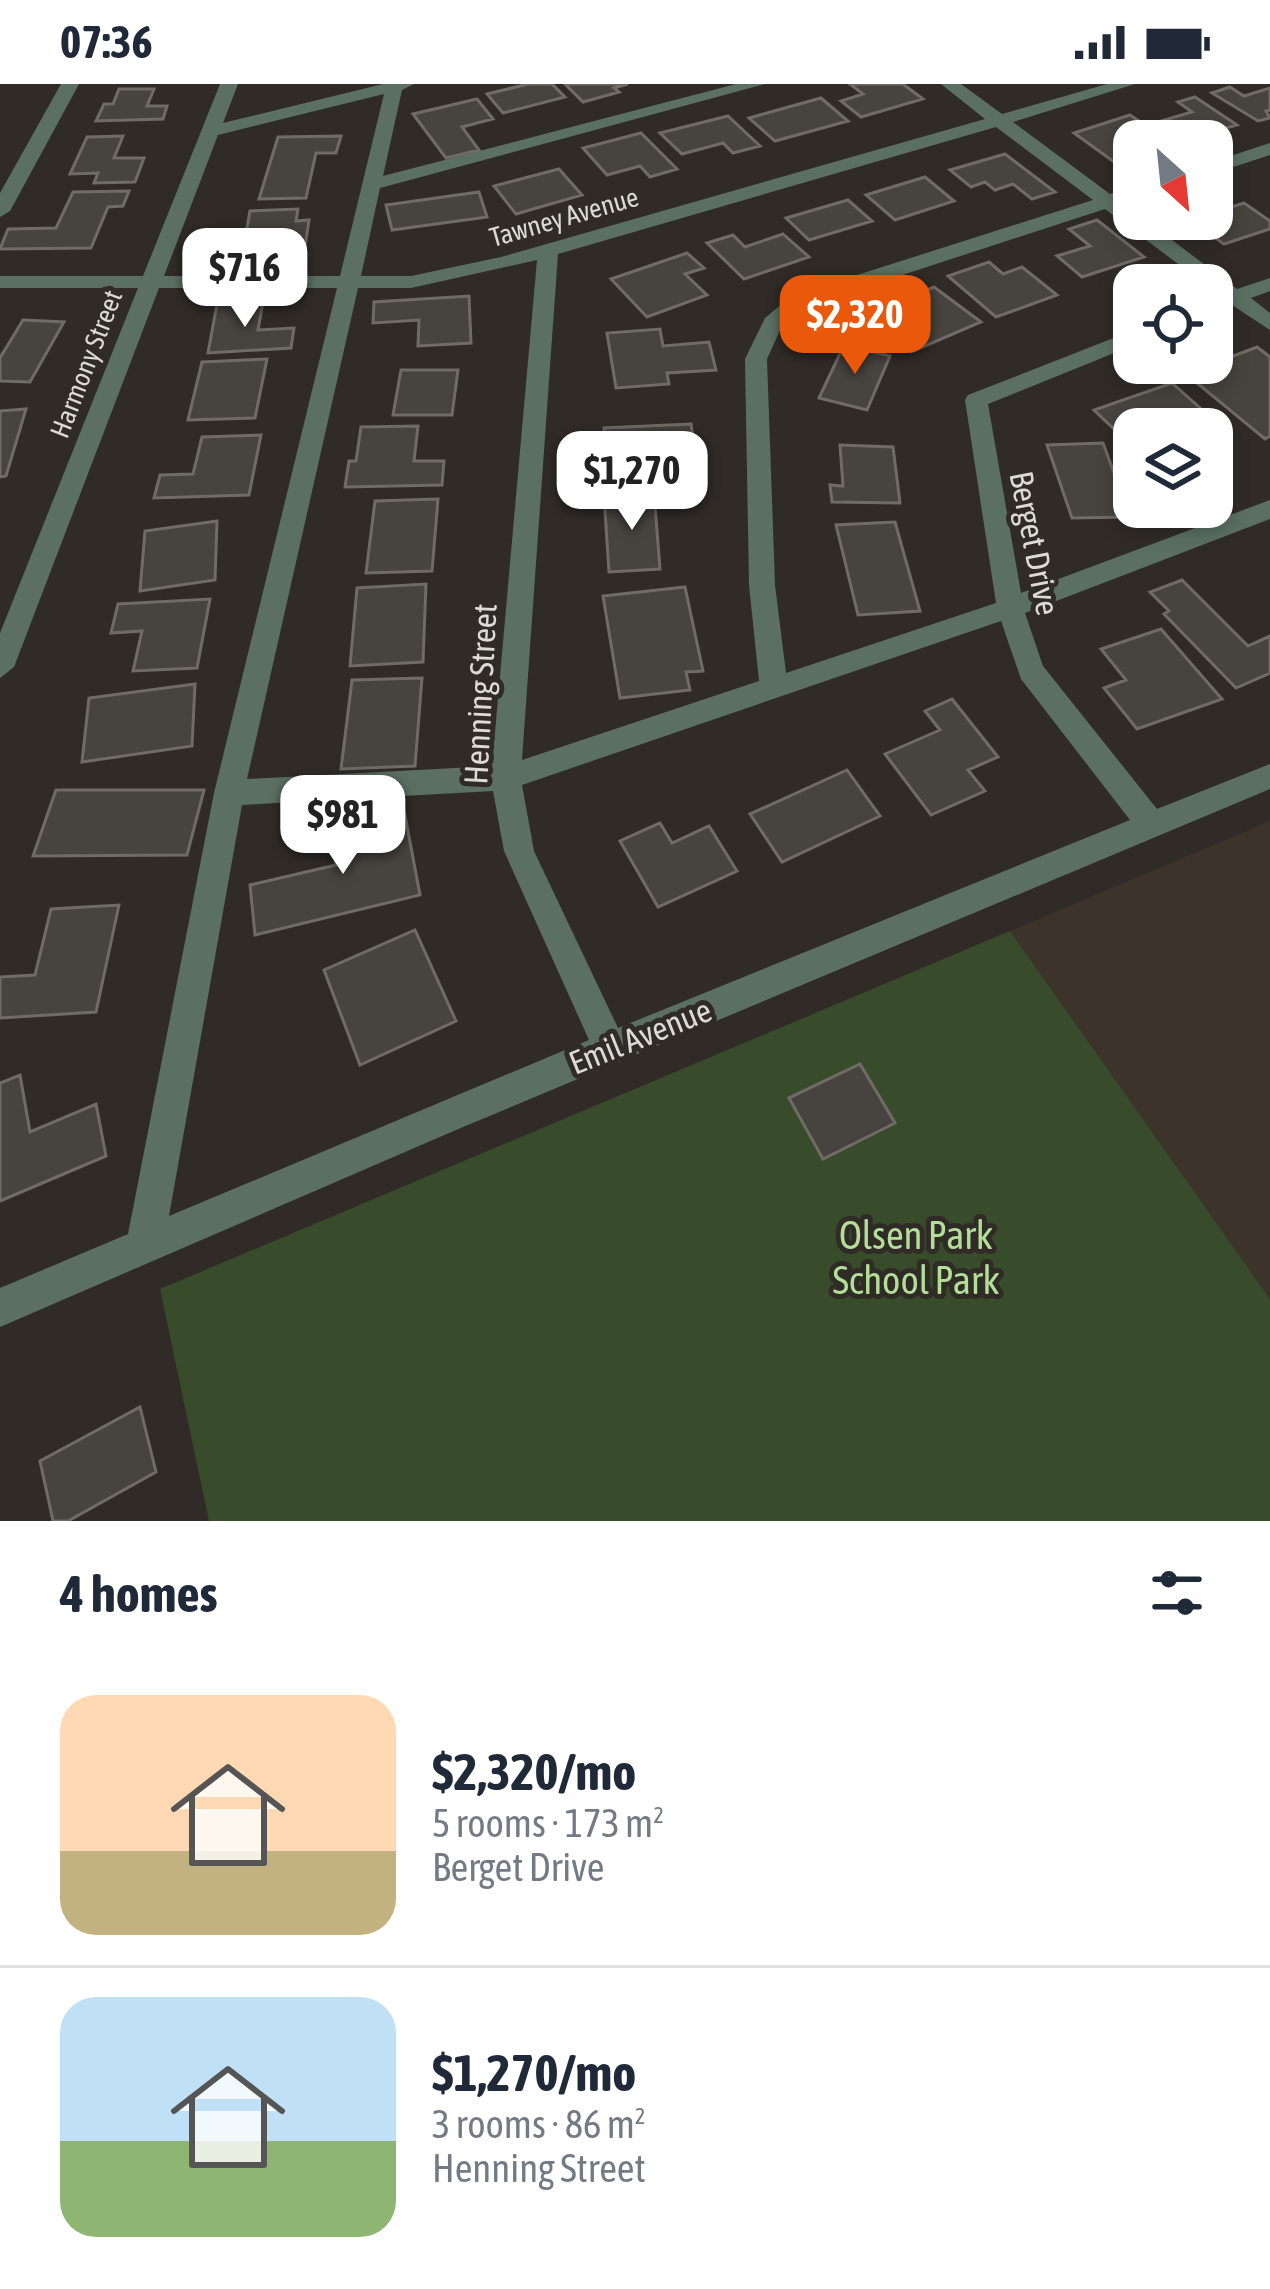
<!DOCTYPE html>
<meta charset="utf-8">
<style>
body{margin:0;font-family:"Asap Condensed",sans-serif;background:#f6f6f7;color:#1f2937;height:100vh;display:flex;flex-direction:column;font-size:45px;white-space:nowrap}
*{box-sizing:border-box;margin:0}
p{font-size:39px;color:#747a83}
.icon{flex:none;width:66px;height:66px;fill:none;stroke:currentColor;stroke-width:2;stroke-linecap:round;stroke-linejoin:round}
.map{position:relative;height:1437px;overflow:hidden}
.sheet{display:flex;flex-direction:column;background:#fff;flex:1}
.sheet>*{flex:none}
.needle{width:78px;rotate:153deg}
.controls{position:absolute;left:1113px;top:36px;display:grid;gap:24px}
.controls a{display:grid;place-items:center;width:120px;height:120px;border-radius:24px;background:#fff;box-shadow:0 6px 18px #0003;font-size:60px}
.price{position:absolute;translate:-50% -102px;padding:0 27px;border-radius:24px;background:#fff;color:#222;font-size:39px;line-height:78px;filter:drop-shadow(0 3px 6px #0008)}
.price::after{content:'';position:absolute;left:50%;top:72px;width:36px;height:27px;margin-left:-18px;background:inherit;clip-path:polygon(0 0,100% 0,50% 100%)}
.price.current{background:#ea580c;color:#fff}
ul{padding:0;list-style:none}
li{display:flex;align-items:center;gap:36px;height:300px;padding:0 60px}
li+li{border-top:3px solid #e0e1e3}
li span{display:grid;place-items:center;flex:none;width:336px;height:240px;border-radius:36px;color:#555}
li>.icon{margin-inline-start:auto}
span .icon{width:144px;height:144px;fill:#fffc;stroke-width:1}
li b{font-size:51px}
h2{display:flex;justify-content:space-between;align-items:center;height:144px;padding:0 60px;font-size:51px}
.status{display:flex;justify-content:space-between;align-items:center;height:84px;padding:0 60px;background:#fff;direction:ltr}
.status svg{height:33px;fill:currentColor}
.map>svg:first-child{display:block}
.built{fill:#3c332a}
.green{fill:#384c2b}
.building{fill:#47433e;stroke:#706b66;stroke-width:3}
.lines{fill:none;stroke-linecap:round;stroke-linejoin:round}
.minor{fill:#5b7063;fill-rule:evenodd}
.labels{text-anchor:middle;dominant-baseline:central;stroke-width:10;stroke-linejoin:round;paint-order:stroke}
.far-street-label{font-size:27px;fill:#dcd9d6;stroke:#302b27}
.street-label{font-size:33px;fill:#dcd9d6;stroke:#302b27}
.near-park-label{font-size:39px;fill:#b3de98;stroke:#302b27}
</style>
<div class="status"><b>07:36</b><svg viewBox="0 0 49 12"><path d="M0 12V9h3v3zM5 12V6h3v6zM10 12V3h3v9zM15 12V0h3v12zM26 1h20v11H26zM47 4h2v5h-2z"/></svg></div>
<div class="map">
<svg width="1270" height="1437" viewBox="0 0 1270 1437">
<rect width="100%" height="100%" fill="#302b27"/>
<path class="built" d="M1270 737V1215L1010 847Z"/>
<path class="green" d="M1010 847 1270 1215V1437H209L160 1205Z"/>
<path class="building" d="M528 0H552L565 13 503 29 487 10Z
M565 0H628L614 4 619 8 583 18Z
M850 0H903L923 15 861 33 841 17 863 10Z
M1230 3 1244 12 1270 4V26L1266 27 1270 34 1258 37 1212 9Z
M119 5H154L147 22H167L163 35 96 37 104 20H113Z
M1195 13 1237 41 1188 55 1161 37 1192 28 1178 18Z
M821 14 848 37 775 57 749 34Z
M477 15 493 35 462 43 479 66 446 74 413 30Z
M1130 31 1169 57H1134V74L1117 80 1074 49Z
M728 32 760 62 733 69 723 59 682 70 660 49Z
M641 49 677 85 650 93 640 82 607 91 583 64Z
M123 52 114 74H144L135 98 94 99 98 89 70 90 87 53Z
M341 52 336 69H316L306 114 259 115 278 53Z
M1005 70 1055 108 1032 115 1013 100 995 106 985 98 971 103 950 86Z
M559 85 582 111 516 130 494 102Z
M925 93 954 117 895 136 866 111Z
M129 107 123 122 108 123 91 164 0 165 8 145 56 144 73 108Z
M479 108 487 133 392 146 386 121Z
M848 116 872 137 809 156 786 134Z
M1244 119 1270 137V145L1224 160 1189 135H1212V129Z
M298 125 296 137 309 136 305 163 243 166 250 127Z
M1097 136 1144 173 1082 193 1057 172 1090 162 1069 145Z
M783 150 809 173 744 195 707 159 733 151 745 163Z
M687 169 704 184 685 190 707 211 647 233 611 195Z
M989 178 1003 190 1022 183 1057 211 996 233 948 192Z
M934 203 981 238 911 268 852 219 876 209 891 221Z
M469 212 471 259 418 262 419 236 373 239 374 218Z
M263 218 258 246 294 244 291 264 208 269 217 220Z
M23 236 64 238 30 298 0 297V274Z
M660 245 663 262 709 258 716 286 667 289 669 300 616 304 607 249Z
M844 261 890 272 867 326 819 314Z
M1257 263 1270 273V352L1265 355 1186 290Z
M267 275 255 334 188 336 202 278Z
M401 286H458L452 331H393Z
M1172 299 1217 339 1201 345H1134V364L1094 326Z
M26 325 6 392 0 393V327Z
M691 340 696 378 607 382 604 344Z
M418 342 414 377H444L442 401 345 403 349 377H356L361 343Z
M261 351 249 411 154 414 160 391 193 390 202 353Z
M1103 359 1130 433 1072 434 1047 361Z
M840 361 893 363 900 419 832 418 830 401 843 402Z
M654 409 660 485 609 488 604 412Z
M438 415 432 487 366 489 375 417Z
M217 437 215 496 140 507 145 447Z
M895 438 920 527 858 531 836 441Z
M1182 496 1248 562 1270 552V589L1236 604 1164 530 1169 527 1150 508Z
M426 500 423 578 350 582 357 504Z
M685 503 703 587 686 588 690 606 620 614 603 512Z
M210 515 197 584 133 587 142 547 111 549 118 520Z
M1161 545 1222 615 1137 645 1104 604 1126 596 1101 565Z
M422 594 415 682 341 685 352 596Z
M195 600 192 662 82 678 89 614Z
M952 615 998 673 968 686 985 707 931 731 885 670 940 646 925 627Z
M847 686 880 732 782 778 750 730Z
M56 706H204L187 771 33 772Z
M404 726 420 811 255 851 250 801 336 781 330 743Z
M660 739 672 759 709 742 737 787 658 823 620 757Z
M119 821 96 928 0 934V893L35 891 51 825Z
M415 846 456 937 360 981 324 886Z
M860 980 895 1039 823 1075 789 1014Z
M20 991 30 1048 96 1020 106 1072 0 1117V999Z
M140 1323 156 1388 68 1437H53L40 1377Z"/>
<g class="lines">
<path class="minor" d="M61 0H79L10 127 0 133V109Z
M220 0H238L223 39 383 0H414L402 6 383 92 736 0H765L380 104 361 192H411L501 173 985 35 941 0H961L1002 30 1107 0H1135L1013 38 1110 110 1134 103V115L1122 119 1134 128V135H1144L1237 205 1270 194V207L1251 214 1270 229V246L1232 221 1215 222 1212 217 1219 211 1212 201H1206L1105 125 807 222 782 242 767 275 775 501 786 589 996 519 965 316 968 311 1134 246V261L988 320 1021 509 1270 416V435L1025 529 1043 582 1157 725 1270 680V705L456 1046 0 1243V1204L128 1150 214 709 337 204H159L14 583 0 594V549L138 204H0V192H143ZM384 10 340 192H164L218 51ZM996 43 1093 116 791 212 765 234 745 275 749 501 759 597 522 676 558 170ZM537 176 492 682 247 695 358 204H411ZM1001 537 1021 595 1130 736 618 944 534 767 522 701ZM493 707 504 767 589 956 169 1132 242 721Z
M1270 59V71L1212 90V78Z"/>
</g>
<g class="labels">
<g class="far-street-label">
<text transform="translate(564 133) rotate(-16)">Tawney Avenue</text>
<text transform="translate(86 280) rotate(-69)">Harmony Street</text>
</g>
<g class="street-label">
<text transform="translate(1035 459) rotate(79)">Berget Drive</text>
<text transform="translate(480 610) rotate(-87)">Henning Street</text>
<text transform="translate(640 952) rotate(-22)">Emil Avenue</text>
</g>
<g class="near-park-label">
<text x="916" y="1151">Olsen Park<tspan x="916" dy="45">School Park</tspan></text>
</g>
</g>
</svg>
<div class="controls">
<a><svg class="needle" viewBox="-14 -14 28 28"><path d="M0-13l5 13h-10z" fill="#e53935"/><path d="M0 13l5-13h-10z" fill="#747a83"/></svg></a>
<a><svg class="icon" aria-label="locate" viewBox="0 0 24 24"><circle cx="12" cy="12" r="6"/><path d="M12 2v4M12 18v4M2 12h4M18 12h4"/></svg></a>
<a><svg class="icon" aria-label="layers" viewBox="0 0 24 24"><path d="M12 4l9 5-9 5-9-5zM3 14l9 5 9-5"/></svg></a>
</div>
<b class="price" style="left:245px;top:246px">$716</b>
<b class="price current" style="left:855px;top:293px">$2,320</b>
<b class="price" style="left:632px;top:449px">$1,270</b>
<b class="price" style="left:343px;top:793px">$981</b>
</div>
<section class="sheet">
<h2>4 homes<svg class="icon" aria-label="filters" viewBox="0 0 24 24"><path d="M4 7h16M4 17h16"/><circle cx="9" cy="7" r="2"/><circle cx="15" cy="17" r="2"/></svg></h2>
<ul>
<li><span style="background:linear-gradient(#ffd9b3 65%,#c2b280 0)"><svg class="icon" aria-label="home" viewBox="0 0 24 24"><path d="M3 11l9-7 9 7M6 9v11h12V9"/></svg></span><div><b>$2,320/mo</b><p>5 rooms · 173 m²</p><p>Berget Drive</p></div></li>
<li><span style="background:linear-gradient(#bfe0f5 60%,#8fb573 0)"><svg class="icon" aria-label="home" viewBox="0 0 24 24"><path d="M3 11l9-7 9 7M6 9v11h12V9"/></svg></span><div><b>$1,270/mo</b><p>3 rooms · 86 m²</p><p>Henning Street</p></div></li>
</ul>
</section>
